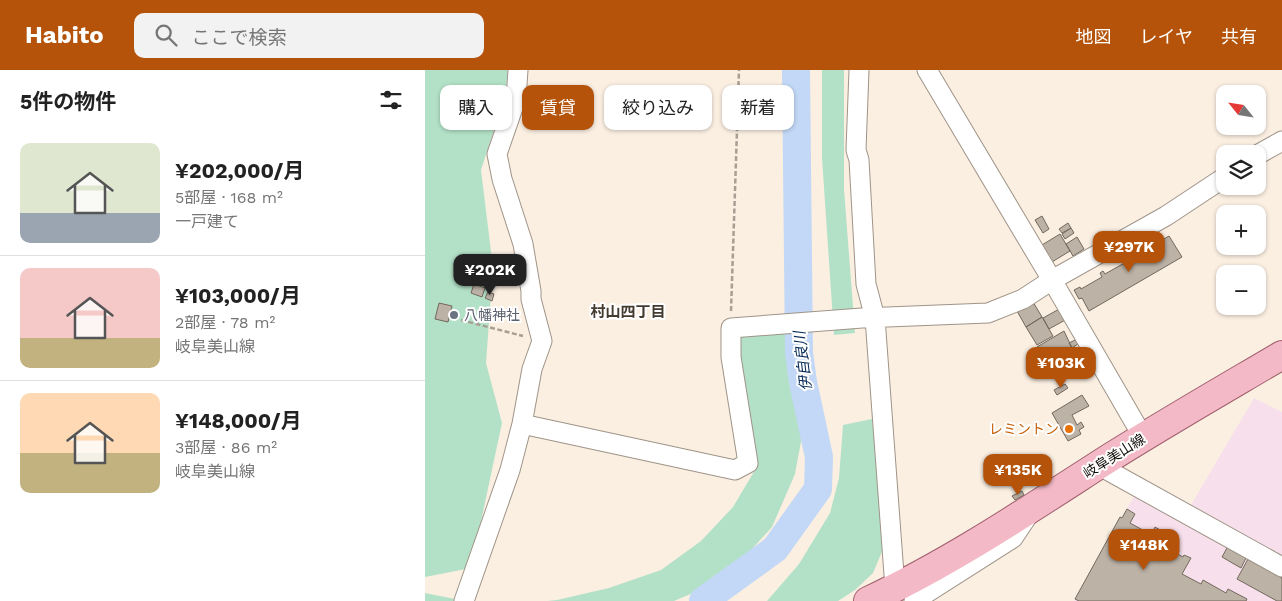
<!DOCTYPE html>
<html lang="ja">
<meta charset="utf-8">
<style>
body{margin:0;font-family:"Work Sans","Noto Sans JP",sans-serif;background:#f2f2f2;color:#222;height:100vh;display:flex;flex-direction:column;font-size:19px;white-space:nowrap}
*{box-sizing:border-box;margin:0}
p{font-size:16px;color:#767676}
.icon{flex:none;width:28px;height:28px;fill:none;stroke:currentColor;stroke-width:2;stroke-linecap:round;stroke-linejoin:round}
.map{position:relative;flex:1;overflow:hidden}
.panel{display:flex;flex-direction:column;background:#fff;width:425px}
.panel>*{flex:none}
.hud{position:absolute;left:15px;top:15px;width:475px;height:45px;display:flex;gap:10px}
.needle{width:32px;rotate:300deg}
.buttons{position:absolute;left:791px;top:15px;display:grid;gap:10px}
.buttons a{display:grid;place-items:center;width:50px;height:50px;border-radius:10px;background:#fff;box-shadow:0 1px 4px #0004;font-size:25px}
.price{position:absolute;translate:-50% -42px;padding:0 11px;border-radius:10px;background:#b45309;color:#fff;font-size:16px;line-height:32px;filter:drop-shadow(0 1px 2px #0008)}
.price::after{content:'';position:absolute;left:50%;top:30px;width:15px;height:11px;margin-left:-8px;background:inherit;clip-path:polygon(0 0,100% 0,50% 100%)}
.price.on{background:#222;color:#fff}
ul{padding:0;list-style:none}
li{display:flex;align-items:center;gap:15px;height:125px;padding:0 20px}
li+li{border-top:1px solid #e0e0e0}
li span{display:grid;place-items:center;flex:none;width:140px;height:100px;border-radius:10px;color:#555}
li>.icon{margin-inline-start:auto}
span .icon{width:60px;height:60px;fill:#fffc;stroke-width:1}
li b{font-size:21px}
h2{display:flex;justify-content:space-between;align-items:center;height:60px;padding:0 20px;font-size:21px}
.chip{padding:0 18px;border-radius:10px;background:#fff;box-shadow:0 1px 4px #0004;font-size:18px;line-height:45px}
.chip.on{background:#b45309;color:#fff}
header{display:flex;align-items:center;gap:30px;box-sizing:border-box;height:70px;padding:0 25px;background:#b45309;color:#fff}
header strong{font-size:24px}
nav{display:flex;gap:28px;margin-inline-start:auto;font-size:18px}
.search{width:350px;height:45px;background:#f2f2f2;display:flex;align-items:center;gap:12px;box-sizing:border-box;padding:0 18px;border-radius:10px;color:#767676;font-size:19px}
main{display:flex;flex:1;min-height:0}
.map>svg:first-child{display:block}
.industrial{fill:#f7e0ec}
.green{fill:#b3e1c8}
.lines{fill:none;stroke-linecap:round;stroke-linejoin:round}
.river{stroke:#c2d8f6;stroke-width:28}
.building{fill:#bdb2a6;stroke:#72685d}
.street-casing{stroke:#9f9488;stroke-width:21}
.primary-casing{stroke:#a05f6c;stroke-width:30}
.path{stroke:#a79e94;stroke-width:2.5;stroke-dasharray:5 2.5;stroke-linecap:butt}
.street{stroke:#fff;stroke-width:19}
.primary{stroke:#f4b9c7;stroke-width:28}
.worship-dot{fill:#6b7280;stroke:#fff;stroke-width:2}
.food-dot{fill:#e8710a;stroke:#fff;stroke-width:2}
.labels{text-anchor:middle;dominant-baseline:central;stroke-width:4;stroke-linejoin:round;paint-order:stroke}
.worship-label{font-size:14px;fill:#5b616d;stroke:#fff;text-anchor:start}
.food-label{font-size:14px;fill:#c56008;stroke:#fff;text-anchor:end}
.street-label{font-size:14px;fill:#120e0a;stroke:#fff}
.neighbourhood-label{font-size:15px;font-weight:bold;fill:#433a30;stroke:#fff}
.water-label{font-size:15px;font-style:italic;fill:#062c57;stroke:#fff}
</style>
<header>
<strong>Habito</strong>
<div class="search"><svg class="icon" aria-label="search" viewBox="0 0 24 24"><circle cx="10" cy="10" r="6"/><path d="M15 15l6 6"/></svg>ここで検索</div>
<nav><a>地図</a><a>レイヤ</a><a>共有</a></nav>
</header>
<main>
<section class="panel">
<h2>5件の物件<svg class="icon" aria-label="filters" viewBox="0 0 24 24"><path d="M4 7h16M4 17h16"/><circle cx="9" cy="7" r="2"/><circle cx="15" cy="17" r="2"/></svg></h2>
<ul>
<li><span style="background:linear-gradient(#dfe7d0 70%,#9aa5b1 0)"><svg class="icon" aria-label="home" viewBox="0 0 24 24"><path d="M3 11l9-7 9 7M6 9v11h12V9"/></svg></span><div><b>¥202,000/月</b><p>5部屋 · 168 m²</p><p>一戸建て</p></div></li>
<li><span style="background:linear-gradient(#f6c9c9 70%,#c2b280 0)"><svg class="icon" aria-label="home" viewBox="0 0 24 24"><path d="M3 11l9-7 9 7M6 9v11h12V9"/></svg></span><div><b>¥103,000/月</b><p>2部屋 · 78 m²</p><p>岐阜美山線</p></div></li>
<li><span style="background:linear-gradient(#ffd9b3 60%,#c2b280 0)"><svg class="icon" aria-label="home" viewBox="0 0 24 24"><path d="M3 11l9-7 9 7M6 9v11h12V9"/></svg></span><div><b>¥148,000/月</b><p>3部屋 · 86 m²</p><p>岐阜美山線</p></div></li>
</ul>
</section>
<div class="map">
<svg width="857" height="531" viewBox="0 0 857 531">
<rect width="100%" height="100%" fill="#fbefe2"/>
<path class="industrial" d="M829 328 857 342V490L763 440Z
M712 421 857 501V531H649Z"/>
<path class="green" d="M0 0H83L80 26 56 100 68 198 61 293 77 353 46 498 0 507Z
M397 0H419V119L430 263 409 265 397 88Z
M360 258 378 361 370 404 347 457 319 488 268 523 249 531H122L132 530 184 518 236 500 276 471 308 437 330 400V376L312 272 319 263Z
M447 349 460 453 459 477 448 503 430 520 413 531H342L374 494 405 443 414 408 418 355Z
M0 523 40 531H0Z"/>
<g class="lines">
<path class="river" d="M278 531 350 479 393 419 394 387 378 312 374 283 371 0"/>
</g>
<path class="building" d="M617 146 624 159 618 163 610 150Z
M643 153 646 158 637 163 634 159Z
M646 158 649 163 640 169 637 164Z
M635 164 645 181 622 195 612 178Z
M744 166 757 187 664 241 657 228 654 229 649 220 655 217 656 219 677 207 675 203 678 201 680 204 703 191 701 188 706 185 708 187 729 175 727 171 732 169 734 172Z
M652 167 659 179 648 186 641 174Z
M49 214 60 218 57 227 46 223Z
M63 222 69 224 67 231 60 228Z
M608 232 617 247 601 257 592 241Z
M14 233 27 236 23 252 10 249Z
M636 238 642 249 624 259 618 248Z
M617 247 628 266 612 275 601 257Z
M639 261 647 278 629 289 628 286 620 291 612 277Z
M654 268 656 272 647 278 644 273Z
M643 280 652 295 631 307 623 292Z
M659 280 663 288 654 294 649 286Z
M640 314 643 318 632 325 629 320Z
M657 325 664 336 647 345 652 355 656 352 659 357 654 360 656 364 643 371 627 343Z
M597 421 599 425 590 430 587 426Z
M702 439 710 444 705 453 747 476 745 480 758 487 759 485 766 488 757 504 776 514 778 510 801 523 803 519 822 529 821 531H654L650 529 695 447 697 448Z
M730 457 737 461 733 467 727 463Z
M803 476 822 486 816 498 797 487Z
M823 489 857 508V531H852L812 509Z"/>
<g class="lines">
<g class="street-casing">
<path id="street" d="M434 0 431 80 434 90 441 214 450 248 470 518
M502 0 627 210 718 367
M832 85 857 71
M97 354 310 400 323 393 306 287V258L437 248 563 243 598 229 627 210 741 146 800 107
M673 395 857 497
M39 531 85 400 97 354 107 299 117 271 106 229V221L98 174 77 109 72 84 91 29 93 0
M489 531 588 468 604 444"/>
</g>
<g class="primary-casing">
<path id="primary" d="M443 531C524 493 599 443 675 394 735 356 796 321 857 285"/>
</g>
<path class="path" d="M306 241 314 0
M36 250 98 266"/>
<use href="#street" class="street"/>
<use href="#primary" class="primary"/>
</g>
<circle class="worship-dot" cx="29" cy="245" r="5"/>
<circle class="food-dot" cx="644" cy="359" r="5"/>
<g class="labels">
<g class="worship-label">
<text x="39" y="245">八幡神社</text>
</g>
<g class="food-label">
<text x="634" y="359">レミントン</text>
</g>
<g class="street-label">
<text transform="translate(689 386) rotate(-32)">岐阜美山線</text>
</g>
<g class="neighbourhood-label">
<text x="203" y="242">村山四丁目</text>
</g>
<g class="water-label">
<text transform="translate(378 291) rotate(-97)">伊自良川</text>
</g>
</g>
</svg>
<div class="buttons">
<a><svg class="needle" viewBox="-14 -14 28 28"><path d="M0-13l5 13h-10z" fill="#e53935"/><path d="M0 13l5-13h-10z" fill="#767676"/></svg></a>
<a><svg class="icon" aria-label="layers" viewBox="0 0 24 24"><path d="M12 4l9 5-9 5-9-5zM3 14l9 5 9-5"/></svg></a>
<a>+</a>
<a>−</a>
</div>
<b class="price" style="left:704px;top:203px">¥297K</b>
<b class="price on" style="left:65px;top:226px">¥202K</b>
<b class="price" style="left:636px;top:319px">¥103K</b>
<b class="price" style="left:593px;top:426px">¥135K</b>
<b class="price" style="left:719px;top:501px">¥148K</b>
<div class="hud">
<a class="chip">購入</a>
<a class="chip on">賃貸</a>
<a class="chip">絞り込み</a>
<a class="chip">新着</a>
</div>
</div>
</main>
